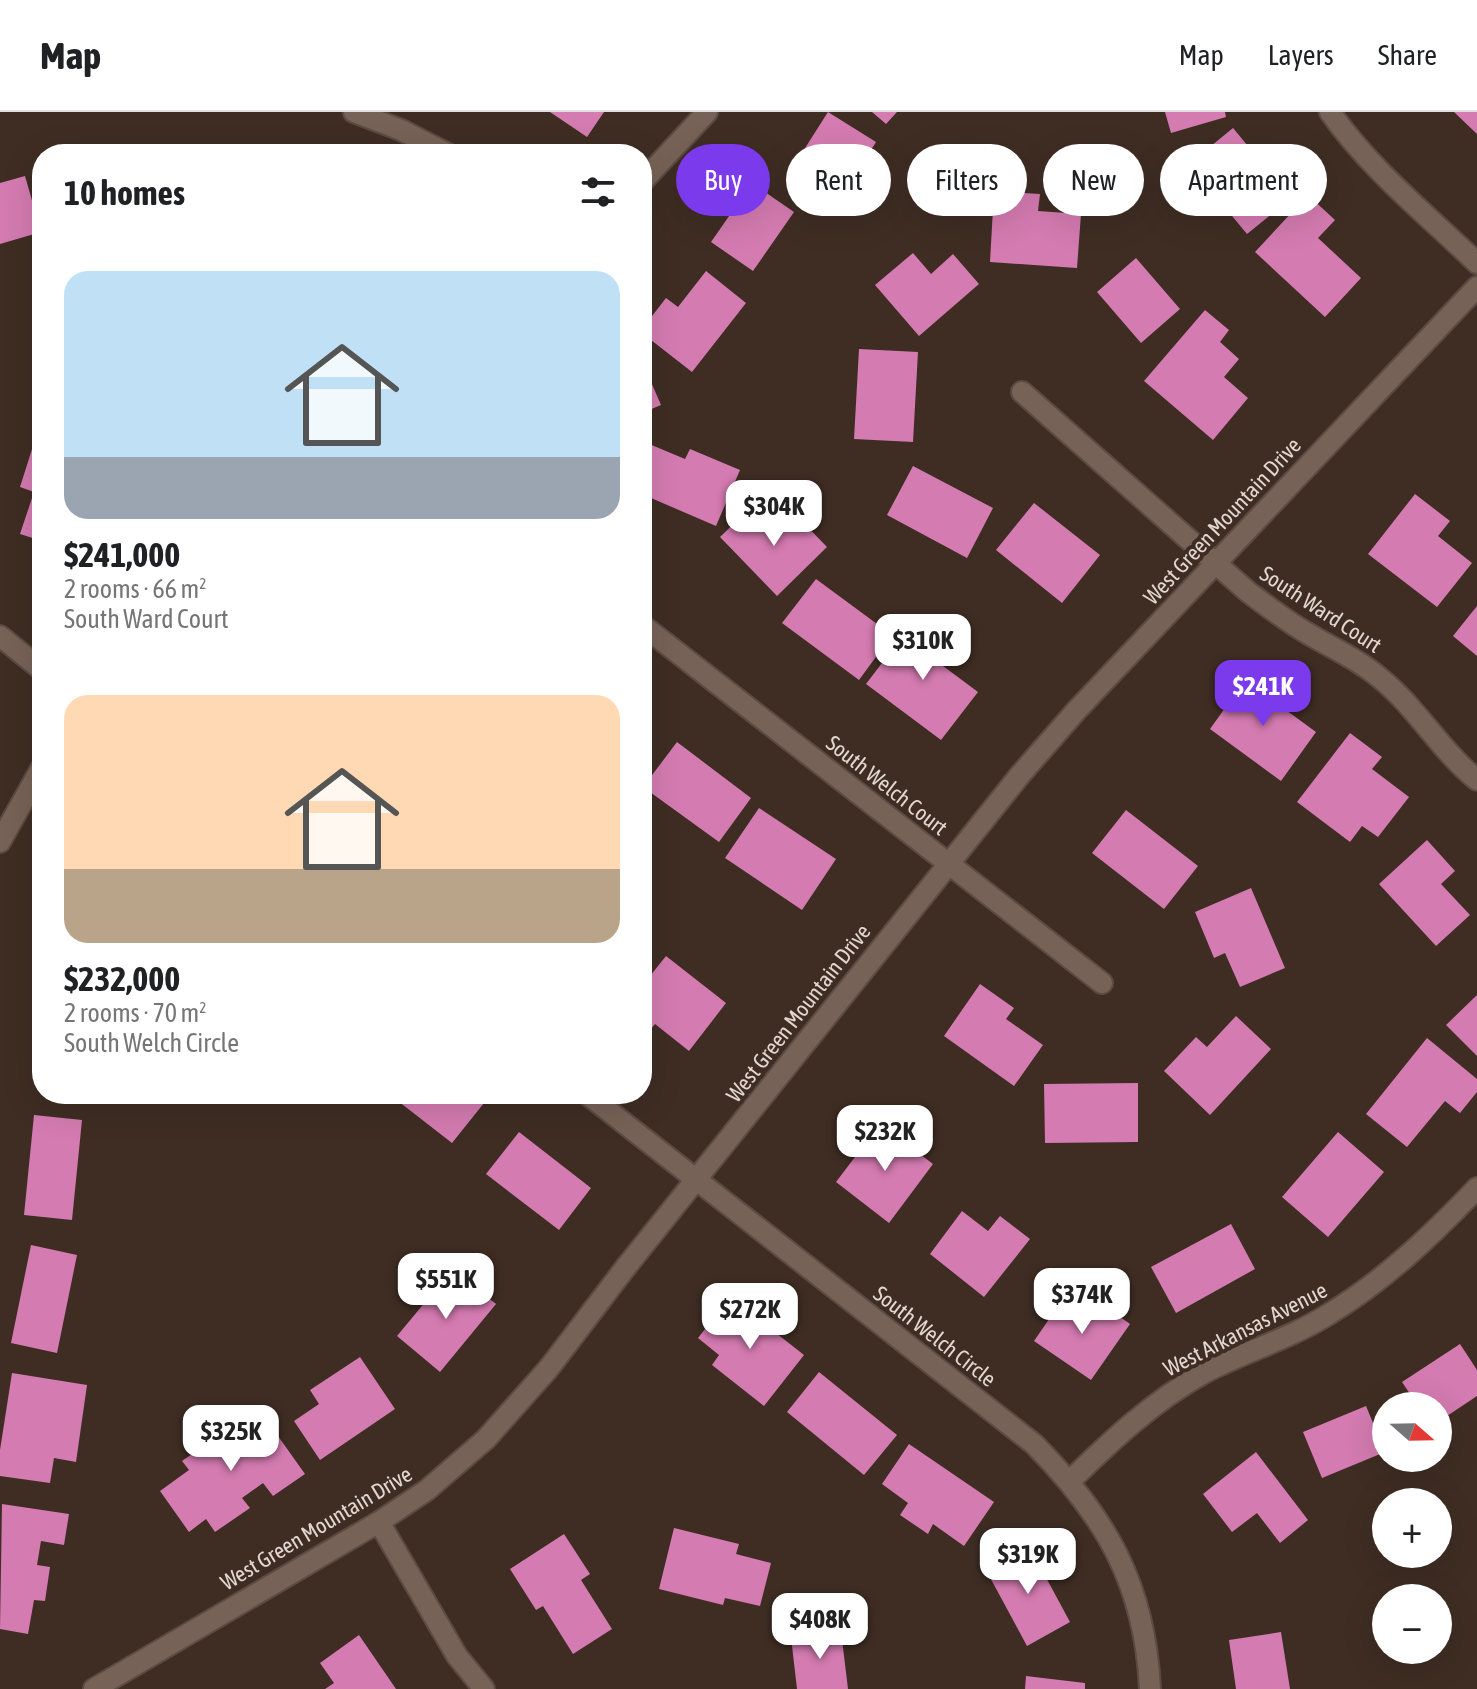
<!DOCTYPE html>
<meta charset="utf-8">
<style>
body{margin:0;font-family:"Asap Condensed",sans-serif;background:#f2f2f2;color:#202124;height:100vh;display:flex;flex-direction:column;font-size:30px;white-space:nowrap}
*{box-sizing:border-box;margin:0}
p{font-size:26px;color:#757577}
.icon{flex:none;width:44px;height:44px;fill:none;stroke:currentColor;stroke-width:2;stroke-linecap:round;stroke-linejoin:round}
.map{position:relative;flex:1;overflow:hidden}
.side{position:absolute;left:32px;top:32px;width:620px;height:960px;display:flex;flex-direction:column;background:#fff;border-radius:32px;box-shadow:0 8px 32px #0002}
.side>*{flex:none}
.top-card{position:absolute;left:676px;top:32px;width:680px;height:72px;display:flex;gap:16px}
.needle{width:52px;rotate:110deg}
.controls{position:absolute;left:1372px;top:1280px;display:grid;gap:16px}
.controls a{display:grid;place-items:center;width:80px;height:80px;border-radius:50%;background:#fff;box-shadow:0 8px 32px #0002;font-size:40px}
.price{position:absolute;translate:-50% -68px;padding:0 18px;border-radius:16px;background:#fff;color:#222;font-size:26px;line-height:52px;filter:drop-shadow(0 2px 4px #0008)}
.price::after{content:'';position:absolute;left:50%;top:48px;width:24px;height:18px;margin-left:-12px;background:inherit;clip-path:polygon(0 0,100% 0,50% 100%)}
.price.on{background:#7c3aed;color:#fff}
ul{padding:0;list-style:none}
li{display:grid;align-content:center;gap:16px;height:424px;padding:0 32px}
li span{display:grid;place-items:center;height:248px;border-radius:24px;color:#555}
li>.icon{margin-inline-start:auto}
span .icon{width:144px;height:144px;fill:#fffc;stroke-width:1}
li b{font-size:34px}
h2{display:flex;justify-content:space-between;align-items:center;height:96px;padding:0 32px;font-size:34px}
.tag{padding:0 28px;border-radius:36px;background:#fff;box-shadow:0 8px 32px #0002;font-size:28px;line-height:72px}
.tag.on{background:#7c3aed;color:#fff}
header{display:flex;align-items:center;gap:48px;box-sizing:border-box;height:112px;padding:0 40px;background:#fff;border-bottom:2px solid #e0e0e0}
header strong{font-size:38px}
nav{display:flex;gap:44px;margin-inline-start:auto;font-size:28px}
.map>svg:first-child{display:block}
.building{fill:#d47bb1}
.lines{fill:none;stroke-linecap:round;stroke-linejoin:round}
.minor-casing{stroke:#5b4b43;stroke-width:24}
.minor{stroke:#776257;stroke-width:20}
.labels{text-anchor:middle;dominant-baseline:central;stroke-width:8;stroke-linejoin:round;paint-order:stroke}
.street-label{font-size:22px;fill:#e3d7d1;stroke:#3f2d23}
</style>
<header>
<strong>Map</strong>
<nav><a>Map</a><a>Layers</a><a>Share</a></nav>
</header>
<div class="map">
<svg width="1477" height="1577" viewBox="0 0 1477 1577">
<rect width="100%" height="100%" fill="#3f2d23"/>
<path class="building" d="M550 0H604L587 25Z
M828 0 876 30 834 96 786 66Z
M872 0H897L886 12Z
M1165 0H1225L1226 5 1171 21Z
M1454 0H1477V22Z
M1233 16 1268 58 1282 45 1306 74 1247 122 1189 52Z
M25 64 41 120 0 132V71Z
M752 71 794 100 753 159 711 130Z
M994 79 1040 82 1038 99 1081 102 1077 156 990 150Z
M1308 83 1335 108 1318 126 1361 166 1325 205 1255 140Z
M913 141 931 162 953 142 979 172 919 224 875 173Z
M1136 146 1180 197 1141 231 1097 180Z
M706 159 746 191 692 260 642 221V217L666 186 678 195Z
M1205 198 1229 218 1220 230 1239 247 1224 265 1248 286 1213 328 1144 269Z
M859 237 918 240 913 330 854 327Z
M642 249 661 293 642 301Z
M642 329 685 347 690 337 740 358 716 414 651 386 646 397 642 395Z
M33 334 42 337V429L20 422 34 380 20 375Z
M913 354 993 396 967 446 887 403Z
M1415 382 1450 409 1438 424 1472 451 1437 495 1368 442Z
M1034 391 1100 443 1062 491 996 438Z
M751 395 772 417 791 398 827 435 777 484 720 425Z
M816 467 892 523 859 568 782 511Z
M1477 494V544L1453 524Z
M914 509 955 539 943 554 978 580 941 628 866 572Z
M1250 561 1284 586 1279 593 1316 620 1281 669 1210 617Z
M1350 621 1382 645 1372 657 1409 685 1378 725 1362 714 1350 730 1297 690Z
M677 630 751 686 719 730 643 675Z
M759 696 836 747 802 798 725 746Z
M1126 698 1198 754 1164 797 1092 741Z
M1427 728 1455 759 1441 772 1470 803 1436 834 1379 772Z
M1251 776 1285 856 1240 875 1225 841 1214 846 1195 800Z
M666 844 726 891 689 939 655 912 649 919 642 913V874Z
M980 872 1014 896 1006 907 1043 933 1014 974 944 924Z
M1477 883V944L1446 913Z
M1236 904 1271 937 1210 1003 1164 959 1196 925 1207 935Z
M1427 926 1477 967V980L1460 1001 1445 989 1407 1035 1366 1002Z
M1138 971V1030L1045 1031 1044 972Z
M389 982H472L484 991 452 1031Z
M34 1003 82 1008 72 1108 24 1103Z
M880 1012 933 1052 889 1111 836 1070Z
M519 1020 591 1076 559 1118 486 1062Z
M1338 1020 1384 1060 1328 1125 1282 1085Z
M962 1099 988 1119 1000 1104 1030 1127 984 1185 930 1142Z
M1231 1112 1255 1157 1176 1201 1151 1155Z
M31 1133 77 1143 57 1241 11 1231Z
M456 1160 496 1192 440 1260 397 1224 441 1171 445 1174Z
M1065 1184 1093 1204 1102 1192 1130 1212 1091 1268 1034 1229Z
M730 1185 804 1243 764 1294 712 1253 719 1243 698 1226Z
M1460 1232 1477 1258V1284L1438 1310V1294H1418L1402 1270Z
M360 1245 395 1297 320 1348 294 1309 319 1292 310 1278Z
M819 1260 897 1323 864 1363 787 1300Z
M12 1261 87 1273 76 1350 54 1346 50 1371 0 1364V1338Z
M1366 1294 1385 1340 1322 1366 1303 1320Z
M258 1296 305 1362 273 1384 263 1371 242 1386 250 1396 215 1420 206 1407 189 1420 160 1379 189 1358 182 1349Z
M909 1332 994 1390 964 1434 933 1412 928 1422 900 1403 908 1391 882 1372Z
M1256 1340 1308 1408 1280 1431 1257 1401 1232 1420 1203 1382Z
M2 1392 69 1402 64 1433 41 1429 37 1453 50 1455 45 1489 34 1488 28 1522 0 1517Z
M674 1416 739 1432 736 1442 771 1451 760 1494 725 1486 723 1493 659 1477Z
M564 1422 590 1462 581 1468 612 1517 573 1542 543 1494 536 1498 510 1457Z
M1029 1434 1070 1510 1027 1534 986 1458Z
M841 1519 848 1577H797L791 1525Z
M1281 1520 1290 1577H1236L1229 1528Z
M359 1523 396 1577H325L334 1571 320 1551Z
M1026 1564 1085 1571V1577H1025Z"/>
<g class="lines">
<g class="minor-casing">
<path id="minor" d="M354 0 401 18 448 42
M1330 0C1370 57 1427 103 1477 151
M642 70 707 0
M1022 280 1247 479C1267 494 1286 509 1307 521 1332 536 1358 547 1380 566 1417 596 1440 638 1477 668
M642 513 1102 871
M0 524 42 558
M0 730 42 655
M587 982 1034 1332C1106 1405 1145 1472 1150 1577
M1070 1369C1111 1329 1152 1290 1202 1262 1243 1240 1290 1227 1329 1202 1385 1168 1432 1123 1477 1076
M379 1410 457 1544 484 1577
M94 1577 379 1410 427 1378 486 1327 549 1256 626 1155 1020 663 1076 599 1477 175"/>
</g>
<use href="#minor" class="minor"/>
</g>
<g class="labels">
<g class="street-label">
<text transform="translate(1222 409) rotate(-47)">West Green Mountain Drive</text>
<text transform="translate(1321 497) rotate(33)">South Ward Court</text>
<text transform="translate(887 673) rotate(38)">South Welch Court</text>
<text transform="translate(798 901) rotate(-52)">West Green Mountain Drive</text>
<text transform="translate(1245 1217) rotate(-27)">West Arkansas Avenue</text>
<text transform="translate(935 1224) rotate(38)">South Welch Circle</text>
<text transform="translate(316 1416) rotate(-31)">West Green Mountain Drive</text>
</g>
</g>
</svg>
<div class="controls">
<a><svg class="needle" viewBox="-14 -14 28 28"><path d="M0-13l5 13h-10z" fill="#e53935"/><path d="M0 13l5-13h-10z" fill="#757577"/></svg></a>
<a>+</a>
<a>−</a>
</div>
<b class="price" style="left:774px;top:436px">$304K</b>
<b class="price" style="left:923px;top:570px">$310K</b>
<b class="price on" style="left:1263px;top:616px">$241K</b>
<b class="price" style="left:885px;top:1061px">$232K</b>
<b class="price" style="left:446px;top:1209px">$551K</b>
<b class="price" style="left:1082px;top:1224px">$374K</b>
<b class="price" style="left:750px;top:1239px">$272K</b>
<b class="price" style="left:231px;top:1361px">$325K</b>
<b class="price" style="left:1028px;top:1484px">$319K</b>
<b class="price" style="left:820px;top:1549px">$408K</b>
<div class="top-card">
<a class="tag on">Buy</a>
<a class="tag">Rent</a>
<a class="tag">Filters</a>
<a class="tag">New</a>
<a class="tag">Apartment</a>
</div>
<section class="side">
<h2>10 homes<svg class="icon" aria-label="filters" viewBox="0 0 24 24"><path d="M4 7h16M4 17h16"/><circle cx="9" cy="7" r="2"/><circle cx="15" cy="17" r="2"/></svg></h2>
<ul>
<li><span style="background:linear-gradient(#bfe0f5 75%,#9aa5b1 0)"><svg class="icon" aria-label="home" viewBox="0 0 24 24"><path d="M3 11l9-7 9 7M6 9v11h12V9"/></svg></span><div><b>$241,000</b><p>2 rooms · 66 m²</p><p>South Ward Court</p></div></li>
<li><span style="background:linear-gradient(#ffd9b3 70%,#b9a48a 0)"><svg class="icon" aria-label="home" viewBox="0 0 24 24"><path d="M3 11l9-7 9 7M6 9v11h12V9"/></svg></span><div><b>$232,000</b><p>2 rooms · 70 m²</p><p>South Welch Circle</p></div></li>
</ul>
</section>
</div>
